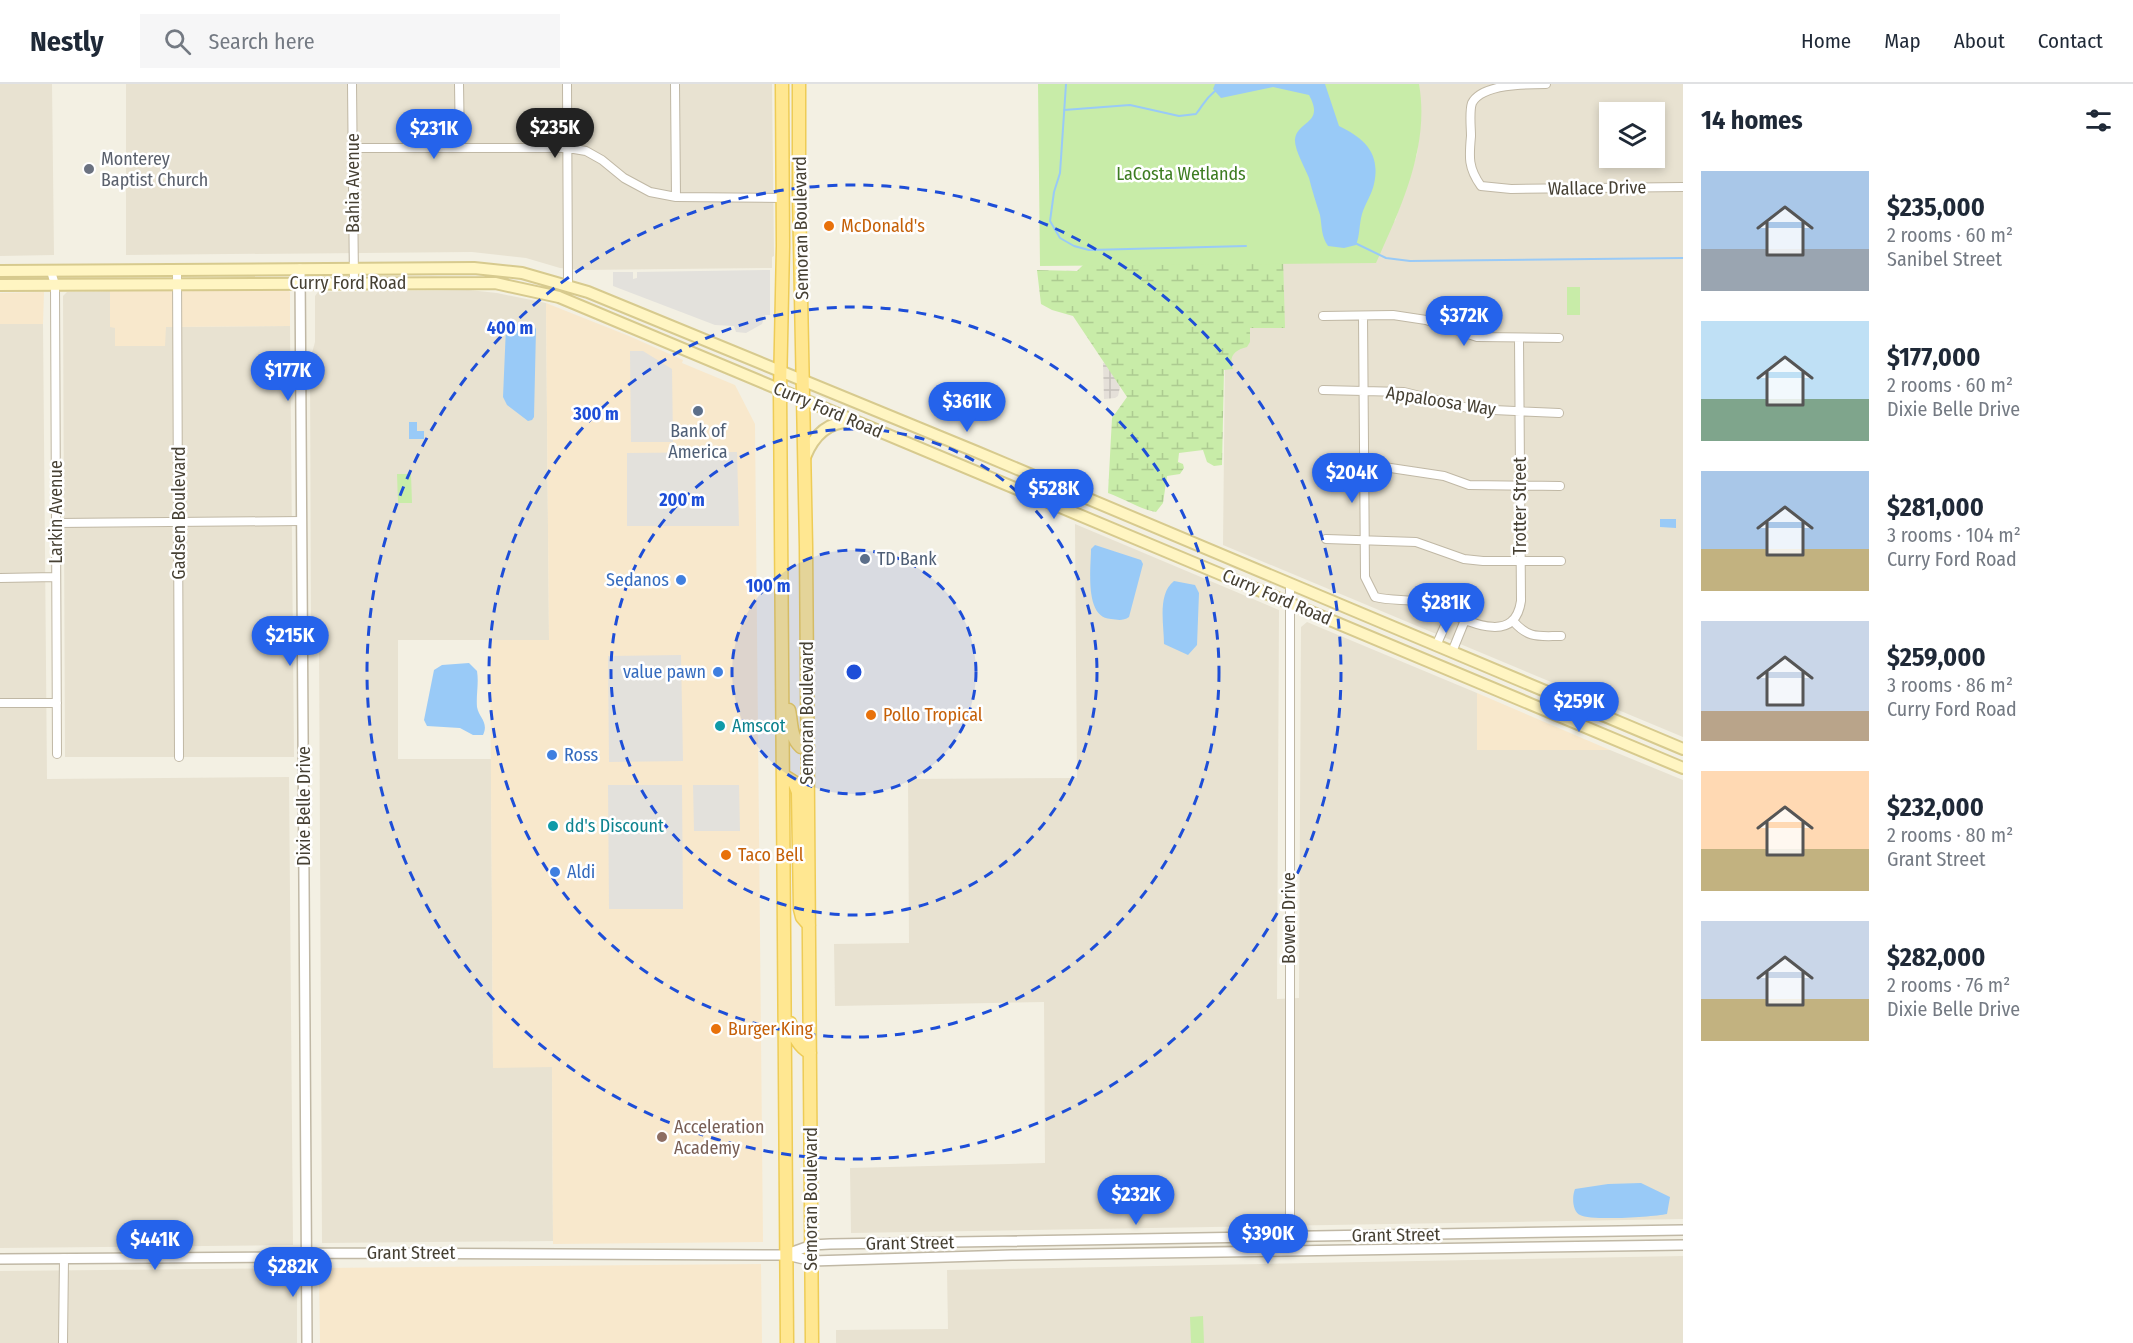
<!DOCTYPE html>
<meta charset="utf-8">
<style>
body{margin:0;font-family:"Fira Sans Condensed",sans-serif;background:#f6f6f7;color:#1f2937;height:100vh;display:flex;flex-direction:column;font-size:22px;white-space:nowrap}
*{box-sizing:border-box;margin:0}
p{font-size:20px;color:#747a83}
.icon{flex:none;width:33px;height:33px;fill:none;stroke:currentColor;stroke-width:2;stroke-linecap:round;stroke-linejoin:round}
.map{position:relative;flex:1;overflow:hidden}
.panel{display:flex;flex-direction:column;background:#fff;width:450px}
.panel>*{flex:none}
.tools{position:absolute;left:1599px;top:18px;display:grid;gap:12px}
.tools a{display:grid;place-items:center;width:66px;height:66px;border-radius:0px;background:#fff;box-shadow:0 3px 9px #0003;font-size:30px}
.price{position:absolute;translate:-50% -51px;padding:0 14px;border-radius:21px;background:#2563eb;color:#fff;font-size:20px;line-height:39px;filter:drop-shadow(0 2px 3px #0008)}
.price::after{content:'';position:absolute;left:50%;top:36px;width:18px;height:14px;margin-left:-9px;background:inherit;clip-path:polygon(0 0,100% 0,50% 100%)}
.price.on{background:#222;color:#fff}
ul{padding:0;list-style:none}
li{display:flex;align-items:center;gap:18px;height:150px;padding:0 18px}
li span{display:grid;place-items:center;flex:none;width:168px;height:120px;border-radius:0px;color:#555}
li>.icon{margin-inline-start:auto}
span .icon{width:72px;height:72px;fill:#fffc;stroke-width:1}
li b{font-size:26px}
h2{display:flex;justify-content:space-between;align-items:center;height:72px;padding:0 18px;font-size:26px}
header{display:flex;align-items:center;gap:36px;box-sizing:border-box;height:84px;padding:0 30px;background:#fff;border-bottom:2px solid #e0e1e3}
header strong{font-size:28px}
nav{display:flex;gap:33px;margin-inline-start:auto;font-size:21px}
.search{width:420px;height:54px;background:#f6f6f7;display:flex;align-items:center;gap:15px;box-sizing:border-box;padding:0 21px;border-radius:0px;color:#747a83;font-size:22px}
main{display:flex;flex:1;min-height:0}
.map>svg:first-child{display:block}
.residential{fill:#e8e2d1;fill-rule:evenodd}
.commercial{fill:#f8e8cc}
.industrial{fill:url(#industrial-grid)}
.wetland{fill:url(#wetland-marsh)}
.green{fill:#c8eca8}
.parking{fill:#e3e1dc}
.water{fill:#99caf7}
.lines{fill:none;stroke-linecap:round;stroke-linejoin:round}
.stream{stroke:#99caf7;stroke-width:2}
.minor-casing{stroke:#c0b8a5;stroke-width:10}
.tertiary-casing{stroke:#c0b8a5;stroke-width:12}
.secondary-casing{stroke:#d7ca8e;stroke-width:14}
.primary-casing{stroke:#eecc56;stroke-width:15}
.minor{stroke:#fff;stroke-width:8}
.tertiary{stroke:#fff;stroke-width:9}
.secondary{stroke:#fff5c2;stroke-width:10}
.primary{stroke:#ffe791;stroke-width:12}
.ring{fill:none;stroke:#1d4ed8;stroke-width:3;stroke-dasharray:10 8}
.worship-dot{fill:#6b7280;stroke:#fff;stroke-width:2}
.food-dot{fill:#e8710a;stroke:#fff;stroke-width:2}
.service-dot{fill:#5c6f8a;stroke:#fff;stroke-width:2}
.shop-dot{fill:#3f7fe0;stroke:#fff;stroke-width:2}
.culture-dot{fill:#0f9aa8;stroke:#fff;stroke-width:2}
.education-dot{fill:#8d6e63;stroke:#fff;stroke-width:2}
.labels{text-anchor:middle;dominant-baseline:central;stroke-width:5;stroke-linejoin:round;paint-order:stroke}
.worship-label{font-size:18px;fill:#5b616d;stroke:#fff;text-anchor:start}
.park-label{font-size:18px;fill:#3d7c21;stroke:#fff}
.street-label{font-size:18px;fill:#464033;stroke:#fff}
.food-label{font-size:18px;fill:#c56008;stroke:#fff;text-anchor:start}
.service-label{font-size:18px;fill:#4e5e75;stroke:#fff}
.shop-label{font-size:18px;fill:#366cbe;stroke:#fff;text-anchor:end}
.culture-label{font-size:18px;fill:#0d838f;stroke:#fff;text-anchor:start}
.education-label{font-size:18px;fill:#785e54;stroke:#fff;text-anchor:start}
.centre{fill:#1d4ed8;stroke:#fff;stroke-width:3}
.ring-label{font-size:18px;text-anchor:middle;font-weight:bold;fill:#1d4ed8;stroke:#fff;stroke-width:5;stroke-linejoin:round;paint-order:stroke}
</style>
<header>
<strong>Nestly</strong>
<div class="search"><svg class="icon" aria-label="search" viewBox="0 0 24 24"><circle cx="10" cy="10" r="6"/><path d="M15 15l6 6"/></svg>Search here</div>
<nav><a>Home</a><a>Map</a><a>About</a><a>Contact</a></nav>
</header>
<main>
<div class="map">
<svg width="1683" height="1259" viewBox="0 0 1683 1259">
<defs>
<pattern id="industrial-grid" width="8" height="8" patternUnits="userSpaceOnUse" patternTransform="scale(1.5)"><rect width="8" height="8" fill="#e5e0d9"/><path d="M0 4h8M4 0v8" fill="none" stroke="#c6c1bb"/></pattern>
<pattern id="wetland-marsh" width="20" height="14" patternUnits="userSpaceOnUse" patternTransform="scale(1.5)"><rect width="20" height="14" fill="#c8eca8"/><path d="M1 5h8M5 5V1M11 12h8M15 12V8" fill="none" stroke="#adcb91"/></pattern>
</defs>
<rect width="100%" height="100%" fill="#f3f0e3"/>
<path class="residential" d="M0 0H52L54 171 0 172Z
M126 0H772L774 172 772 173V184L580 186 560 184 526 174 472 168 126 171Z
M1419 0H1683V653L1223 461 1226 180 1395 137 1417 70 1420 40ZM1610 28H1654V74H1610Z
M469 206 497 209 546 219 549 556H398V675H491L493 983H552L553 1157 322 1159 319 556H311L310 276 315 258V212L318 208Z
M110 207V243H115V261L165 243 290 242 294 673H65L63 212 67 208Z
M0 240H43L47 695 289 693 293 1161 0 1164Z
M1075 440 1279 526 1277 915 1299 914 1301 543 1307 538 1477 609V666H1610L1683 696V1135L851 1149 850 1084 1045 1079 1044 918 835 922 834 860 909 859 908 695 1077 694Z
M1683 1172V1259H836V1246L948 1245 947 1186Z
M297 1184V1259H0V1187Z"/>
<path class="commercial" d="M287 205 290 208V242L166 243 165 262H115V244L110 243V207Z
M44 208 43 240H0V209Z
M546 219 629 252 683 276 682 279 735 301 755 340 763 1158 553 1160 552 983 493 984 490 556H549Z
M1477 609 1610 666H1477Z
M761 1180 762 1259H320L319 1184Z"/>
<path class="industrial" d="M1106 278 1120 303 1118 312 1115 314 1104 315 1103 279Z"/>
<path class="wetland" d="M1283 172 1285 244H1250V258L1247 263C1235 266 1228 272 1233 285L1224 286 1222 381 1214 382 1207 378 1203 366 1179 369 1178 378 1183 380 1184 384 1180 390 1167 392 1163 419 1156 428C1139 425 1125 415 1108 409L1112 334 1127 313 1073 232 1052 226 1041 220 1037 186 1077 187 1090 174Z"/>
<path class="green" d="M1038 0H1419C1430 62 1401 124 1376 179L1040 182Z
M1567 203H1580V231H1567Z
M397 390H411L412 419H398Z
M1203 1232 1204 1259H1191L1190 1233Z"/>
<path class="parking" d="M770 186V231H765L762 240 746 249 736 248 734 242 715 241 613 202V188H633V195L637 194V188Z
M630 267H643L672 285 673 358H631Z
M737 368 739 442H627V369Z
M681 571 683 677 609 678 608 572Z
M608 701H682L683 825H609Z
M693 701H739L740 747H694Z"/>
<path class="water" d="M1215 0H1325L1339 42C1364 54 1381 69 1374 100 1372 110 1365 120 1362 130 1359 141 1360 151 1356 161L1344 164 1328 162C1321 152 1322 142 1320 131 1316 119 1312 106 1309 94 1305 84 1294 65 1295 55 1298 36 1325 40 1309 11L1273 3 1221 14 1213 5Z
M512 240H533L536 245 534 333 532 336 528 337 507 321 503 313 506 243Z
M409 338H417V347H424V355H409Z
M1660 435H1676V444L1660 443Z
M1095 461 1141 476 1143 480 1129 533C1123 537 1118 536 1111 535 1084 534 1091 484 1091 465Z
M1174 497 1195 501 1199 509 1197 561 1188 571 1164 560C1164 541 1157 510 1174 497Z
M469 579 477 587C479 599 476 611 477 623 479 634 489 638 483 651H473L460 644 427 642 424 636 434 586 442 581Z
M1641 1099 1670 1113 1667 1130C1653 1133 1591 1137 1580 1131 1572 1127 1572 1112 1575 1105L1608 1100Z"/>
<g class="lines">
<path class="stream" d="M1066 0 1060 89 1054 108 1050 137 1060 154 1074 162 1089 166 1246 162
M1064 26 1130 21 1179 32 1196 30C1204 20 1204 16 1215 7
M1355 159 1386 174 1410 177 1683 174"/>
<g class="minor-casing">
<path id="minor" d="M352 0 354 199
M459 0 460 63
M567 0 568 201
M675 0 676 113
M1546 0C1526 0 1482 0 1472 19 1469 28 1471 43 1471 52 1469 73 1468 84 1481 102L1511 105 1683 103
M353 64H568L586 67 602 76 624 94 650 108 676 113 783 114
M177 186 179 673
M51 187 55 201 57 670
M1323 232 1393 231 1426 236 1477 253 1559 254
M1363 232 1365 493 1375 513C1391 517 1407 515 1421 518 1449 525 1513 571 1521 517L1519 255
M1323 306 1404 308 1472 325 1559 329
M1324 380H1364L1444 392 1469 401 1560 402
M56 439 302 437
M1326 455 1416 458 1464 475 1483 477H1561
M0 494 56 493
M1513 537C1529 555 1538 552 1561 552
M1436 562 1450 530
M1452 568 1465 536
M0 619H57
M1290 1167V501
M63 1259 64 1174"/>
</g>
<g class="tertiary-casing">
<path id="tertiary" d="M300 185 307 1259
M787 1170 812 1161 830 1160 1683 1146
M0 1175 288 1173 307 1169 787 1171 812 1177 1012 1171 1683 1161"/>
</g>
<g class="secondary-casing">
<path id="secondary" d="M0 187 474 184 522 189 588 208 977 368 1683 665
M0 201 495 199 559 213 1683 684
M805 373C814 351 829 336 854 338"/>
</g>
<g class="primary-casing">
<path id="primary" d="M782 0 783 162 780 306 787 1259
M799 0V112L806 462 812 1259
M789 626C792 639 790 653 801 663H808
M783 691 794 698 798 708 800 825 802 833 809 841
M790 939C794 952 798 962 810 969"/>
</g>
<use href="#minor" class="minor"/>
<use href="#tertiary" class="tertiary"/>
<use href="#secondary" class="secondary"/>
<use href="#primary" class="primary"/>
</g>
<circle cx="854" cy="588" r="122" fill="#1d4ed8" fill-opacity=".12"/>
<g class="ring">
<circle cx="854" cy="588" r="122"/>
<circle cx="854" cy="588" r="243"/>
<circle cx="854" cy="588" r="365"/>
<circle cx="854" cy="588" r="487"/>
</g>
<circle class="worship-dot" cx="89" cy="85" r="6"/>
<g class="food-dot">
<circle cx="829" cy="142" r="6"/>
<circle cx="871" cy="631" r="6"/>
<circle cx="726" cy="771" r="6"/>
<circle cx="716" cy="945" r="6"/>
</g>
<g class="service-dot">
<circle cx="698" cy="327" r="6"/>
<circle cx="865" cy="475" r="6"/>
</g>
<g class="shop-dot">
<circle cx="681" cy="496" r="6"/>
<circle cx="718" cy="588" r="6"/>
<circle cx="552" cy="671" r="6"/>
<circle cx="555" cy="788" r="6"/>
</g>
<g class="culture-dot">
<circle cx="720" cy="642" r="6"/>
<circle cx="553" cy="742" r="6"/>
</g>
<circle class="education-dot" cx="662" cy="1053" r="6"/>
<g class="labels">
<g class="worship-label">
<text x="101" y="75">Monterey<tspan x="101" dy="21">Baptist Church</tspan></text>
</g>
<g class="park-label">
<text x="1181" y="90">LaCosta Wetlands</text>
</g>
<g class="street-label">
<text transform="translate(353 99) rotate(-90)">Bahia Avenue</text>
<text transform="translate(1597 104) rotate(-1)">Wallace Drive</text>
<text transform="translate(801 144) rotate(-91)">Semoran Boulevard</text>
<text x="348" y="199">Curry Ford Road</text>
<text transform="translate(1441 317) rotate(9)">Appaloosa Way</text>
<text transform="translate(828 326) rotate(23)">Curry Ford Road</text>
<text transform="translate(1520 422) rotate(-90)">Trotter Street</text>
<text transform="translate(56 428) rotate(-90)">Larkin Avenue</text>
<text transform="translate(179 429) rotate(-90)">Gadsen Boulevard</text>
<text transform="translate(1277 513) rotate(23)">Curry Ford Road</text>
<text transform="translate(807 629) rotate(-90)">Semoran Boulevard</text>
<text transform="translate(304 722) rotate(-90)">Dixie Belle Drive</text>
<text transform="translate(1289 834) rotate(-90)">Bowen Drive</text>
<text transform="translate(811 1115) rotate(-90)">Semoran Boulevard</text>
<text transform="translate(1396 1151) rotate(-1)">Grant Street</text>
<text transform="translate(910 1159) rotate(-1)">Grant Street</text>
<text x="411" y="1169">Grant Street</text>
</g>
<g class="food-label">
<text x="841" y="142">McDonald's</text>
<text x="883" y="631">Pollo Tropical</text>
<text x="738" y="771">Taco Bell</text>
<text x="728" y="945">Burger King</text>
</g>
<g class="service-label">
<text x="698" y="347">Bank of<tspan x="698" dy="21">America</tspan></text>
<text x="877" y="475" text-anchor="start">TD Bank</text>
</g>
<g class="shop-label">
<text x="669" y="496">Sedanos</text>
<text x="706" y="588">value pawn</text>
<text x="564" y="671" text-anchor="start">Ross</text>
<text x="567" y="788" text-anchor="start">Aldi</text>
</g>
<g class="culture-label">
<text x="732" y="642">Amscot</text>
<text x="565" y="742">dd's Discount</text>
</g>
<g class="education-label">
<text x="674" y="1043">Acceleration<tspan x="674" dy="21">Academy</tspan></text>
</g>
</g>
<circle cx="854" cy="588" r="9" class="centre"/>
<g class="ring-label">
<text x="510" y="250">400 m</text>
<text x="596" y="336">300 m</text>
<text x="682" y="422">200 m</text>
<text x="768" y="508">100 m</text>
</g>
</svg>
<div class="tools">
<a><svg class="icon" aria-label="layers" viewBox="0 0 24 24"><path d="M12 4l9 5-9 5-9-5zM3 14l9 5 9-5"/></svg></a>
</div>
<b class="price on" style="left:555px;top:75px">$235K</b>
<b class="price" style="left:434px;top:76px">$231K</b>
<b class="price" style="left:1464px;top:263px">$372K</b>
<b class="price" style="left:288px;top:318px">$177K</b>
<b class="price" style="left:967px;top:349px">$361K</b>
<b class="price" style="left:1352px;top:420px">$204K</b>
<b class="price" style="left:1054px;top:436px">$528K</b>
<b class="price" style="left:1446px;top:550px">$281K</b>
<b class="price" style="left:290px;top:583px">$215K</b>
<b class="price" style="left:1579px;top:649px">$259K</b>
<b class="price" style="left:1136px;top:1142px">$232K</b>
<b class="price" style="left:1268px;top:1181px">$390K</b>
<b class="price" style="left:155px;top:1187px">$441K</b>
<b class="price" style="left:293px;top:1214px">$282K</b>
</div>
<section class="panel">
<h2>14 homes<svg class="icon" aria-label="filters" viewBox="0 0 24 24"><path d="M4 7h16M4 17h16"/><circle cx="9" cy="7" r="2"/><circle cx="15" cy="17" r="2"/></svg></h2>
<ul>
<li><span style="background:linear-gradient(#a9c7e8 65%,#9aa5b1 0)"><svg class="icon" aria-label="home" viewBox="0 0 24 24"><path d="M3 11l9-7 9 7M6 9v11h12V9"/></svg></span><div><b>$235,000</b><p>2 rooms · 60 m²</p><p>Sanibel Street</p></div></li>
<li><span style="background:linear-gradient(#bfe0f5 65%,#7fa58c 0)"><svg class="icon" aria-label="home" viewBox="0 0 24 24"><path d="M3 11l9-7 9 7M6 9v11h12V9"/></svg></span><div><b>$177,000</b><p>2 rooms · 60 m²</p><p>Dixie Belle Drive</p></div></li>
<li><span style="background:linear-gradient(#a9c7e8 65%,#c2b280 0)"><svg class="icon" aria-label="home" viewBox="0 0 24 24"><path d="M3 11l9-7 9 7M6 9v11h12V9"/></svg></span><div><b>$281,000</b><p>3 rooms · 104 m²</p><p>Curry Ford Road</p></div></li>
<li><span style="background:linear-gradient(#c9d6e8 75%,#b9a48a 0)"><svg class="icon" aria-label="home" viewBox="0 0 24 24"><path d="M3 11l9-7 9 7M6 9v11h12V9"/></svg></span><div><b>$259,000</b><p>3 rooms · 86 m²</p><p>Curry Ford Road</p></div></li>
<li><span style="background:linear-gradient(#ffd9b3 65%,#c2b280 0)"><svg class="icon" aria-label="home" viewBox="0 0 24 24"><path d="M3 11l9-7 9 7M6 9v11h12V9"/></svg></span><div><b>$232,000</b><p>2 rooms · 80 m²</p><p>Grant Street</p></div></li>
<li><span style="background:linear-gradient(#c9d6e8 65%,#c2b280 0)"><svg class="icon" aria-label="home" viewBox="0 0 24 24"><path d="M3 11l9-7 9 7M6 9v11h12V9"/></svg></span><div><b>$282,000</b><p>2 rooms · 76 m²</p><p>Dixie Belle Drive</p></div></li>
</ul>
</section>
</main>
